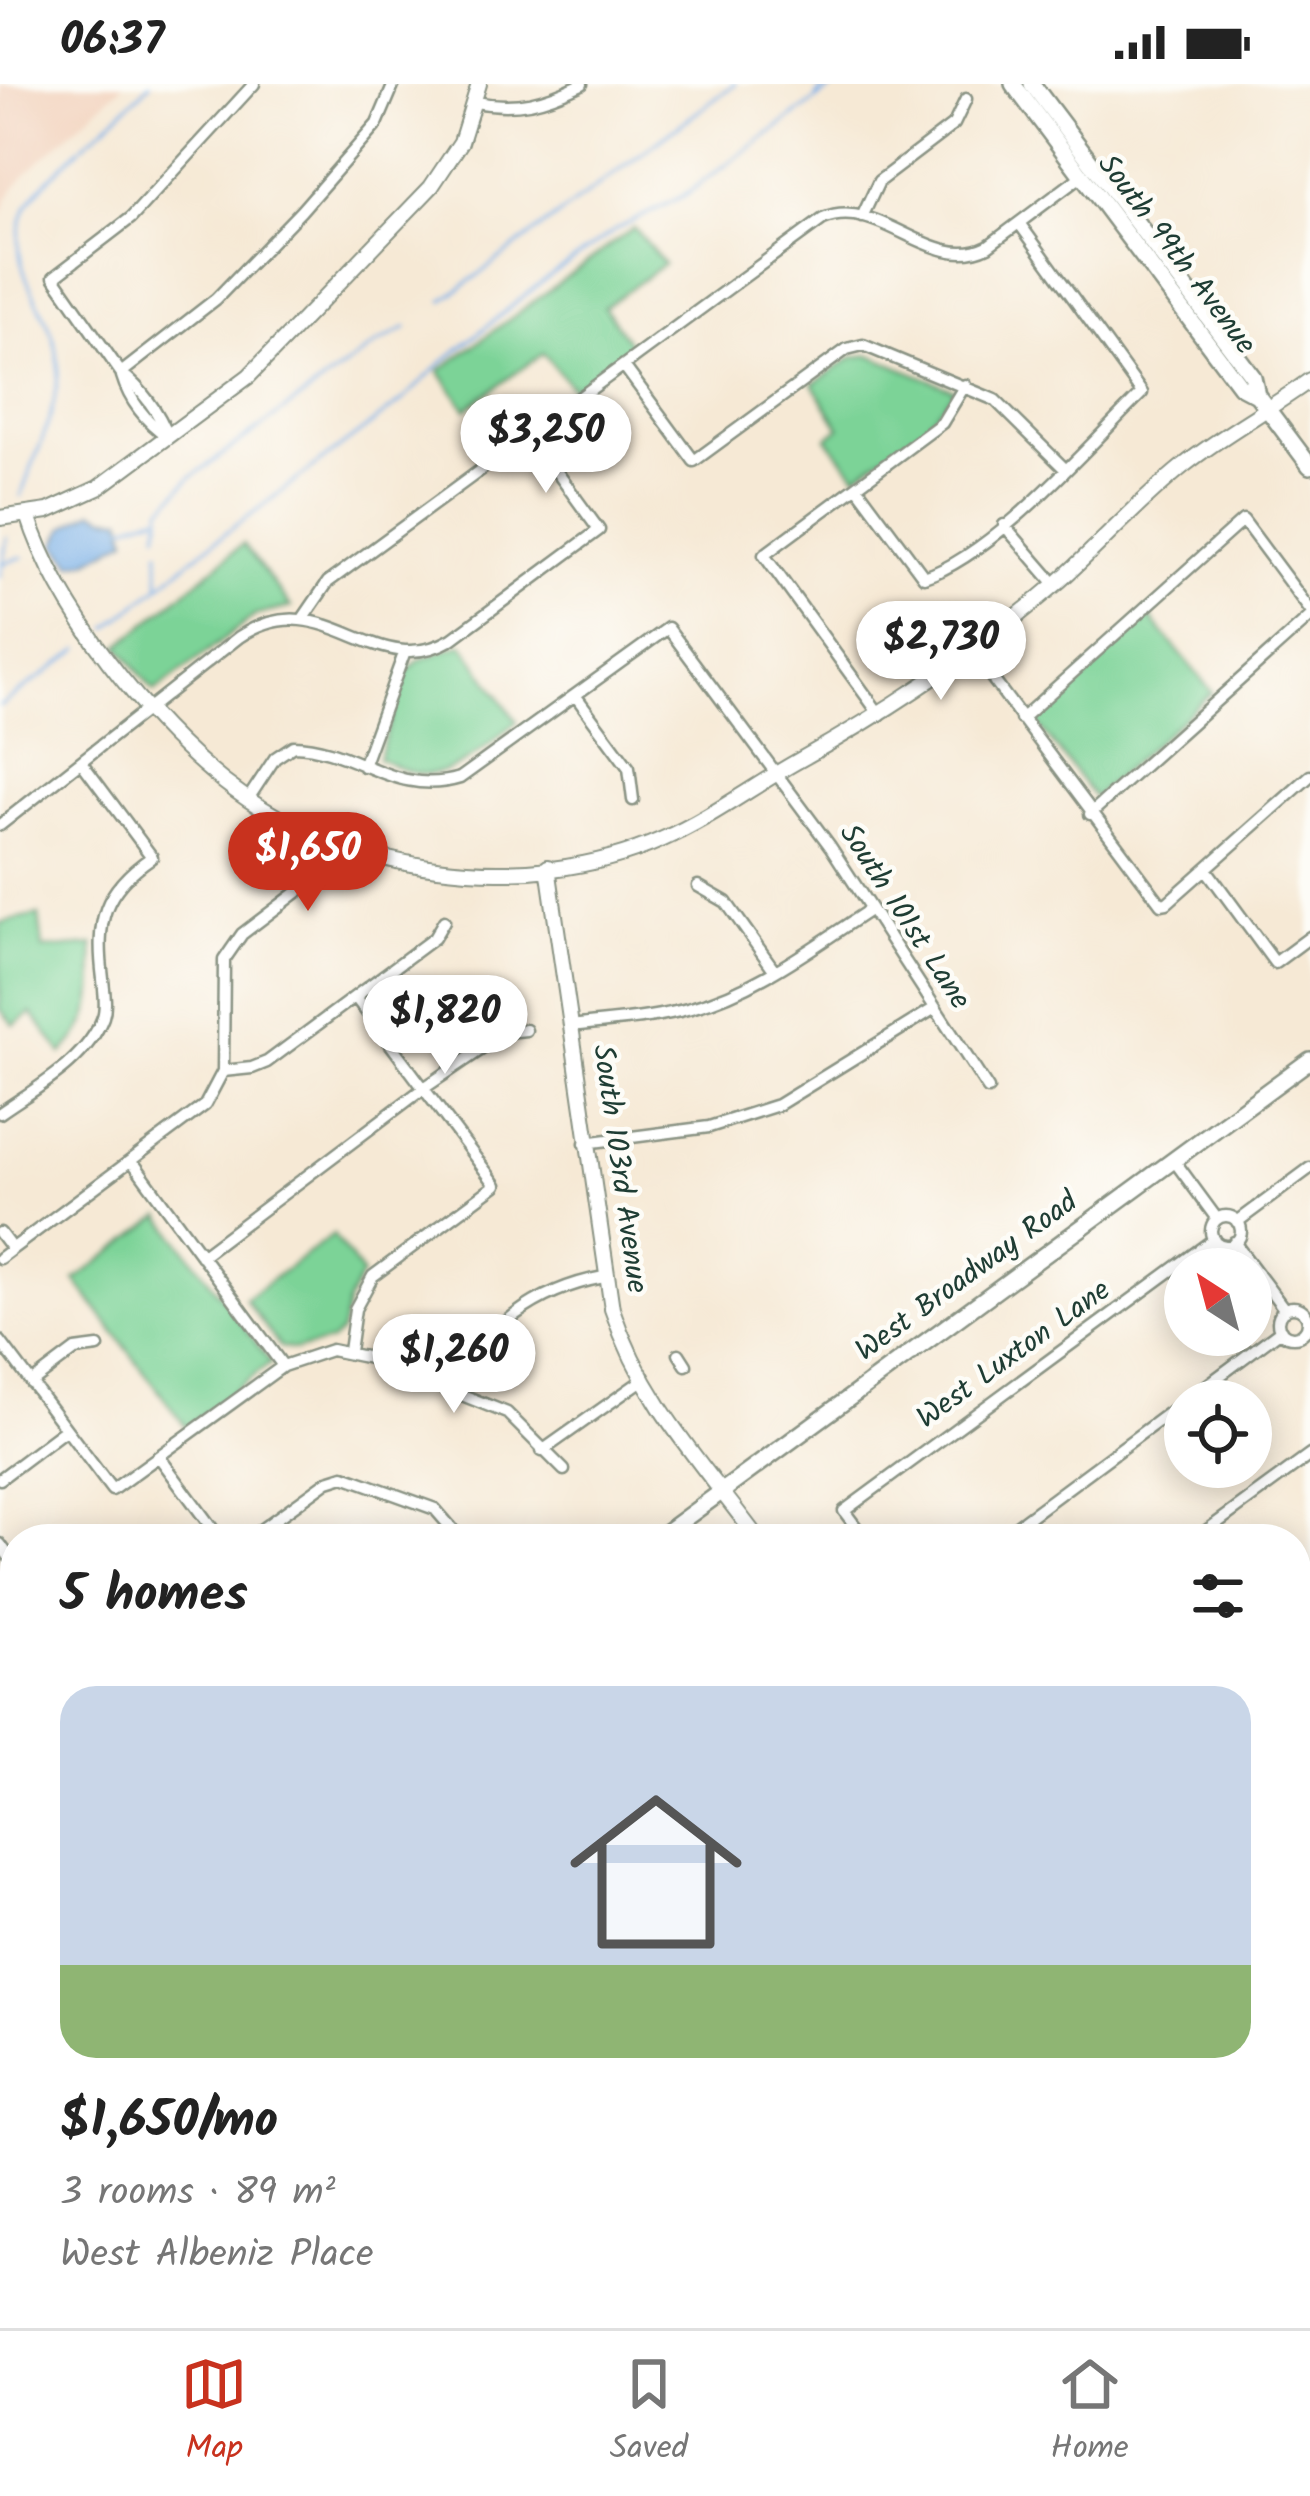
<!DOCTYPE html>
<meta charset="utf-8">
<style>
body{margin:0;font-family:Kalam,sans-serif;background:#f6f6f6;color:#222;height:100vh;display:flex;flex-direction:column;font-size:45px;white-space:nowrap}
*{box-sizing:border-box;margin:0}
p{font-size:39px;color:#767676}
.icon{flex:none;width:66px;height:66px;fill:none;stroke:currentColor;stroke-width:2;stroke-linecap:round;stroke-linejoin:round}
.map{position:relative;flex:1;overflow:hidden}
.drawer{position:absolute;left:0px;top:1440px;width:1311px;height:804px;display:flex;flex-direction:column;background:#fff;border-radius:48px 48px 0 0;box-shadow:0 6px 30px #0003}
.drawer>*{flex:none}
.needle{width:78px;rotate:324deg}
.tools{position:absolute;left:1164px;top:1164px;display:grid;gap:24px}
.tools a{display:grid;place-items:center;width:108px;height:108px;border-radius:50%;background:#fff;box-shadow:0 6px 30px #0003;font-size:60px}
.price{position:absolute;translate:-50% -102px;padding:0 27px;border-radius:42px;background:#fff;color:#222;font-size:39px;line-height:78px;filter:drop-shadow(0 3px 6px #0008)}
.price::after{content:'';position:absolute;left:50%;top:72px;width:36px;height:27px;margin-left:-18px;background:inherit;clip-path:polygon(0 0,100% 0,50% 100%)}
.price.selected{background:#c8321e;color:#fff}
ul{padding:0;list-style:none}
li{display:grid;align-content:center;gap:24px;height:636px;padding:0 60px}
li+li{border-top:3px solid #e0e0e0}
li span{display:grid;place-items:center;height:372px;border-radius:36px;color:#555}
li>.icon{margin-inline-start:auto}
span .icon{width:216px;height:216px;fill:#fffc;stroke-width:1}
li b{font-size:51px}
h2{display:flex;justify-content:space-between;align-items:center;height:144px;padding:0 60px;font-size:51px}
.status{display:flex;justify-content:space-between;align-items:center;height:84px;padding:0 60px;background:#fff;direction:ltr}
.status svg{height:33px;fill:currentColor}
.dock{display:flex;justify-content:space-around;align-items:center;height:168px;border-top:3px solid #e0e0e0;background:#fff;font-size:33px;color:#767676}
.dock a{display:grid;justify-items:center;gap:6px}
.dock .selected{color:#c8321e}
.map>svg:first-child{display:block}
.built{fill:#f3d4bf}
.green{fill:#7cd397;stroke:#4e8866;stroke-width:3}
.water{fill:#78afe7;stroke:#4c768e;stroke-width:3}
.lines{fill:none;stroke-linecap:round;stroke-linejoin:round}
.stream{stroke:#78afe7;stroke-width:3}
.minor-casing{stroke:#8a9384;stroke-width:15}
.tertiary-casing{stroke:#8a9384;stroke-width:18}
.secondary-casing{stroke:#8a9384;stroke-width:20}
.minor{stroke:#fff;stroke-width:10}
.tertiary{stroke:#fff;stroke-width:14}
.secondary{stroke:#fff;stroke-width:15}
.labels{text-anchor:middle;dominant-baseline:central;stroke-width:9;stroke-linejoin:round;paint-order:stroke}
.street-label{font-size:30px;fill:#1f3d34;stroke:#fdfcf7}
</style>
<div class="status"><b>06:37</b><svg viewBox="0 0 49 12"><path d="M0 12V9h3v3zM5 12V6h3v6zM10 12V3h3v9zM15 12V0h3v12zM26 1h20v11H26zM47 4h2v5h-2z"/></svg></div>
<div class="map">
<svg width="1310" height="2244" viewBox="0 0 1310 2244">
<rect width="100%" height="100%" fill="#fdfcf7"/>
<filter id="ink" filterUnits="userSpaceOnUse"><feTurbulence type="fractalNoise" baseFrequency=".00833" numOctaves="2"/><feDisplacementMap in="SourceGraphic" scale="24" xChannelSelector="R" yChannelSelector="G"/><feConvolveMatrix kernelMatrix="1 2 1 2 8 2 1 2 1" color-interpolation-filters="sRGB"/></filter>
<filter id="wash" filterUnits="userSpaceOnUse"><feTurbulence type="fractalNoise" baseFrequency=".004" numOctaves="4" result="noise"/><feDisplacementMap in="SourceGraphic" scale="48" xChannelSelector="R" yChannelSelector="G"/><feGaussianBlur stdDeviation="2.7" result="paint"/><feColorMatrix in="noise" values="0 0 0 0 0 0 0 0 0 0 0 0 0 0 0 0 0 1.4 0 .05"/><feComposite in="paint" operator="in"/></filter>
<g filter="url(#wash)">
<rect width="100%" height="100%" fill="#f6e9d5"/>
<path class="built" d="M0 0H124L26 89 7 115 0 135Z
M1310 1867V2180L1296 2162V1877Z"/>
<path class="green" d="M634 144 664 180 604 223 633 264 573 305 543 269 466 325 439 287Z
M870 271 955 306 925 342 856 391 827 354 840 344 813 300 853 273Z
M243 460 291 523 256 531 154 608 119 562Z
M1149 532 1212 608 1094 713 1035 637Z
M463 560 517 638C488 661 455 696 415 689 403 687 389 679 378 674L408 587 419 576Z
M39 831 43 865 93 861C94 909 98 934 62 970L32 929 14 941 0 925V839Z
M161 1132 271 1279 186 1343 75 1196Z
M333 1151 362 1190 348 1217 341 1248 330 1258 295 1266 280 1263 245 1215Z"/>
<path class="water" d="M94 427 107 433 123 434 127 455 88 477 73 480 56 460 65 443Z"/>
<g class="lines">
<path class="stream" d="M816 14 824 0
M443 217 735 0
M21 412C35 371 60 323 58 279 55 222 0 190 26 124 47 87 118 34 150 0
M122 443 159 431
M158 449 162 424 190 394 378 259 407 243
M159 467V501
M3 479 23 473
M0 492 7 454
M108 544 202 467 402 317 438 282 539 200 617 145 683 112 838 0
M0 622 80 565"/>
</g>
</g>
<g filter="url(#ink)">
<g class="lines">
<g class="minor-casing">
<path id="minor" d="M475 18C517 26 544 18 582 0
M862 133 879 97 954 40 966 15
M624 282 694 377 847 265 863 261 995 316 1065 385
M121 289 216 215 301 127 377 40 394 0
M122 292C129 316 146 338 167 352
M168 353C160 329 141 304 121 289L54 193 131 134 254 0
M857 403 924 493C993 472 1089 361 1142 309L1019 139
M1004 441 1055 500
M304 533 328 498 823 135C879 111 932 190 988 162L1084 90
M971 566 1161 820 1167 819 1310 692
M575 611 629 684 633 716
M880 631 764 471 942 339 965 301
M1021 635 1243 436 1310 526
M363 682 405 567
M248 715 275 674 293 662C355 663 395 714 460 694L668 544 830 762 988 1005
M1090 730 1310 533
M0 741 239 553C325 496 374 601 452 555L599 446 530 351
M1206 785 1275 879 1310 853
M698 802 726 818 775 887
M571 942C610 937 653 935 691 924 758 906 814 862 871 825
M223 987 252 984 267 978 434 854 444 837
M0 1029C37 1003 86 978 103 933 107 921 104 908 103 895 96 837 102 807 152 773L82 679
M585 1059 709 1043 778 1021 935 924
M1173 1075 1217 1135
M132 1077 283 1282
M1211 1147a15 15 0 1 1 30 0a15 15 0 1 1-30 0Z
M1237 1138 1310 1084
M0 1149 12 1165
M1234 1158 1285 1226
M201 1172 424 1004 507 948 526 946
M0 1174 205 1021 223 987 224 876 242 850 300 806 325 756
M1278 1238a15 15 0 1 1 30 0a15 15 0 1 1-30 0Z
M0 1257 112 1406 283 1282 331 1266 370 1274 507 1329 564 1386
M349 1267 355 1225 373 1192 496 1101 356 914
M679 1270 686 1281
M31 1299 75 1266 98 1263
M453 1307C481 1245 538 1205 604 1193
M1186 1317 1281 1246
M542 1367 641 1297
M160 1374 220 1455
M0 1395 65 1346
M248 1455 328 1397 344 1392 435 1425 461 1455
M865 1455 844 1427 1214 1155
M999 1455 1185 1317
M1195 1455 1310 1371
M0 1460 15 1481
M1296 1521 1310 1510
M0 1658 15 1679
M1296 1664 1310 1654
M1296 1807 1310 1796
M772 2229 784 2244
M922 2229 933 2244
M930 2240 945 2229
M631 2244H637
M724 2244 744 2229
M1124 2244 1144 2229"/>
</g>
<g class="tertiary-casing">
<path id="tertiary" d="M28 431C58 526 147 637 224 698 340 790 527 816 663 755 709 735 752 703 796 678 888 627 977 568 1057 499 1100 461 1138 418 1183 382 1223 350 1269 326 1310 296
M0 434 48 427 98 404 249 292 431 103 461 58 479 0
M548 783 612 1225C643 1318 701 1378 758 1455
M1296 2178 1310 2196
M1296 2224 1310 2213
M1269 2244 1290 2229"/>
</g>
<g class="secondary-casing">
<path id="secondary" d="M1013 0 1240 302 1257 311
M1032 0 1253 293 1257 311 1310 382
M657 1455 1310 976
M0 1936 15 1925"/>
</g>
<use href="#minor" class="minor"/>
<use href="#tertiary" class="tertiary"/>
<use href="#secondary" class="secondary"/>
</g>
</g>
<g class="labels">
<g class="street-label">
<text transform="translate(1176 171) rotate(53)">South 99th Avenue</text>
<text transform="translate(904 833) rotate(57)">South 101st Lane</text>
<text transform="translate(619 1085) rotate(82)">South 103rd Avenue</text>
<text transform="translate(967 1193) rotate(-36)">West Broadway Road</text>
<text transform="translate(1014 1271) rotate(-36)">West Luxton Lane</text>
</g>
</g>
</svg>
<div class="tools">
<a><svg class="needle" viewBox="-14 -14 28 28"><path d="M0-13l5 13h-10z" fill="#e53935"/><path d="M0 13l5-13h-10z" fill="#767676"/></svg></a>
<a><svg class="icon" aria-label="locate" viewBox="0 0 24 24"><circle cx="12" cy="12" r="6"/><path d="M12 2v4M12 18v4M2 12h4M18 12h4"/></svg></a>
</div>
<b class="price" style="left:546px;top:412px">$3,250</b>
<b class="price" style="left:941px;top:619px">$2,730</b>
<b class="price selected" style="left:308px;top:830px">$1,650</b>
<b class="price" style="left:445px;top:993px">$1,820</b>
<b class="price" style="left:454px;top:1332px">$1,260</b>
<section class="drawer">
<h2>5 homes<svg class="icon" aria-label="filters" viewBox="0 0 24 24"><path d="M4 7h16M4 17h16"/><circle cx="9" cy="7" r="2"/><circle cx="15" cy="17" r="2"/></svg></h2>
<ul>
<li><span style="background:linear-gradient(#c9d6e8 75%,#8fb573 0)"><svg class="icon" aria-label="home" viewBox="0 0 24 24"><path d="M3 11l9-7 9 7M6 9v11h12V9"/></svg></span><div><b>$1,650/mo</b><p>3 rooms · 89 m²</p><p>West Albeniz Place</p></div></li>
</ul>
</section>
</div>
<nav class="dock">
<a class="selected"><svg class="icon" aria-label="map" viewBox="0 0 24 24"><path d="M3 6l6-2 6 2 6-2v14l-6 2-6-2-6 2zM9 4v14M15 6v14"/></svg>Map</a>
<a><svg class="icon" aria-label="saved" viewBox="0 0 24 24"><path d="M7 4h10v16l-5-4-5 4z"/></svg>Saved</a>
<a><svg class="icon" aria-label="home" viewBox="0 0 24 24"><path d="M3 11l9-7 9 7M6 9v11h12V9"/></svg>Home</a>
</nav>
